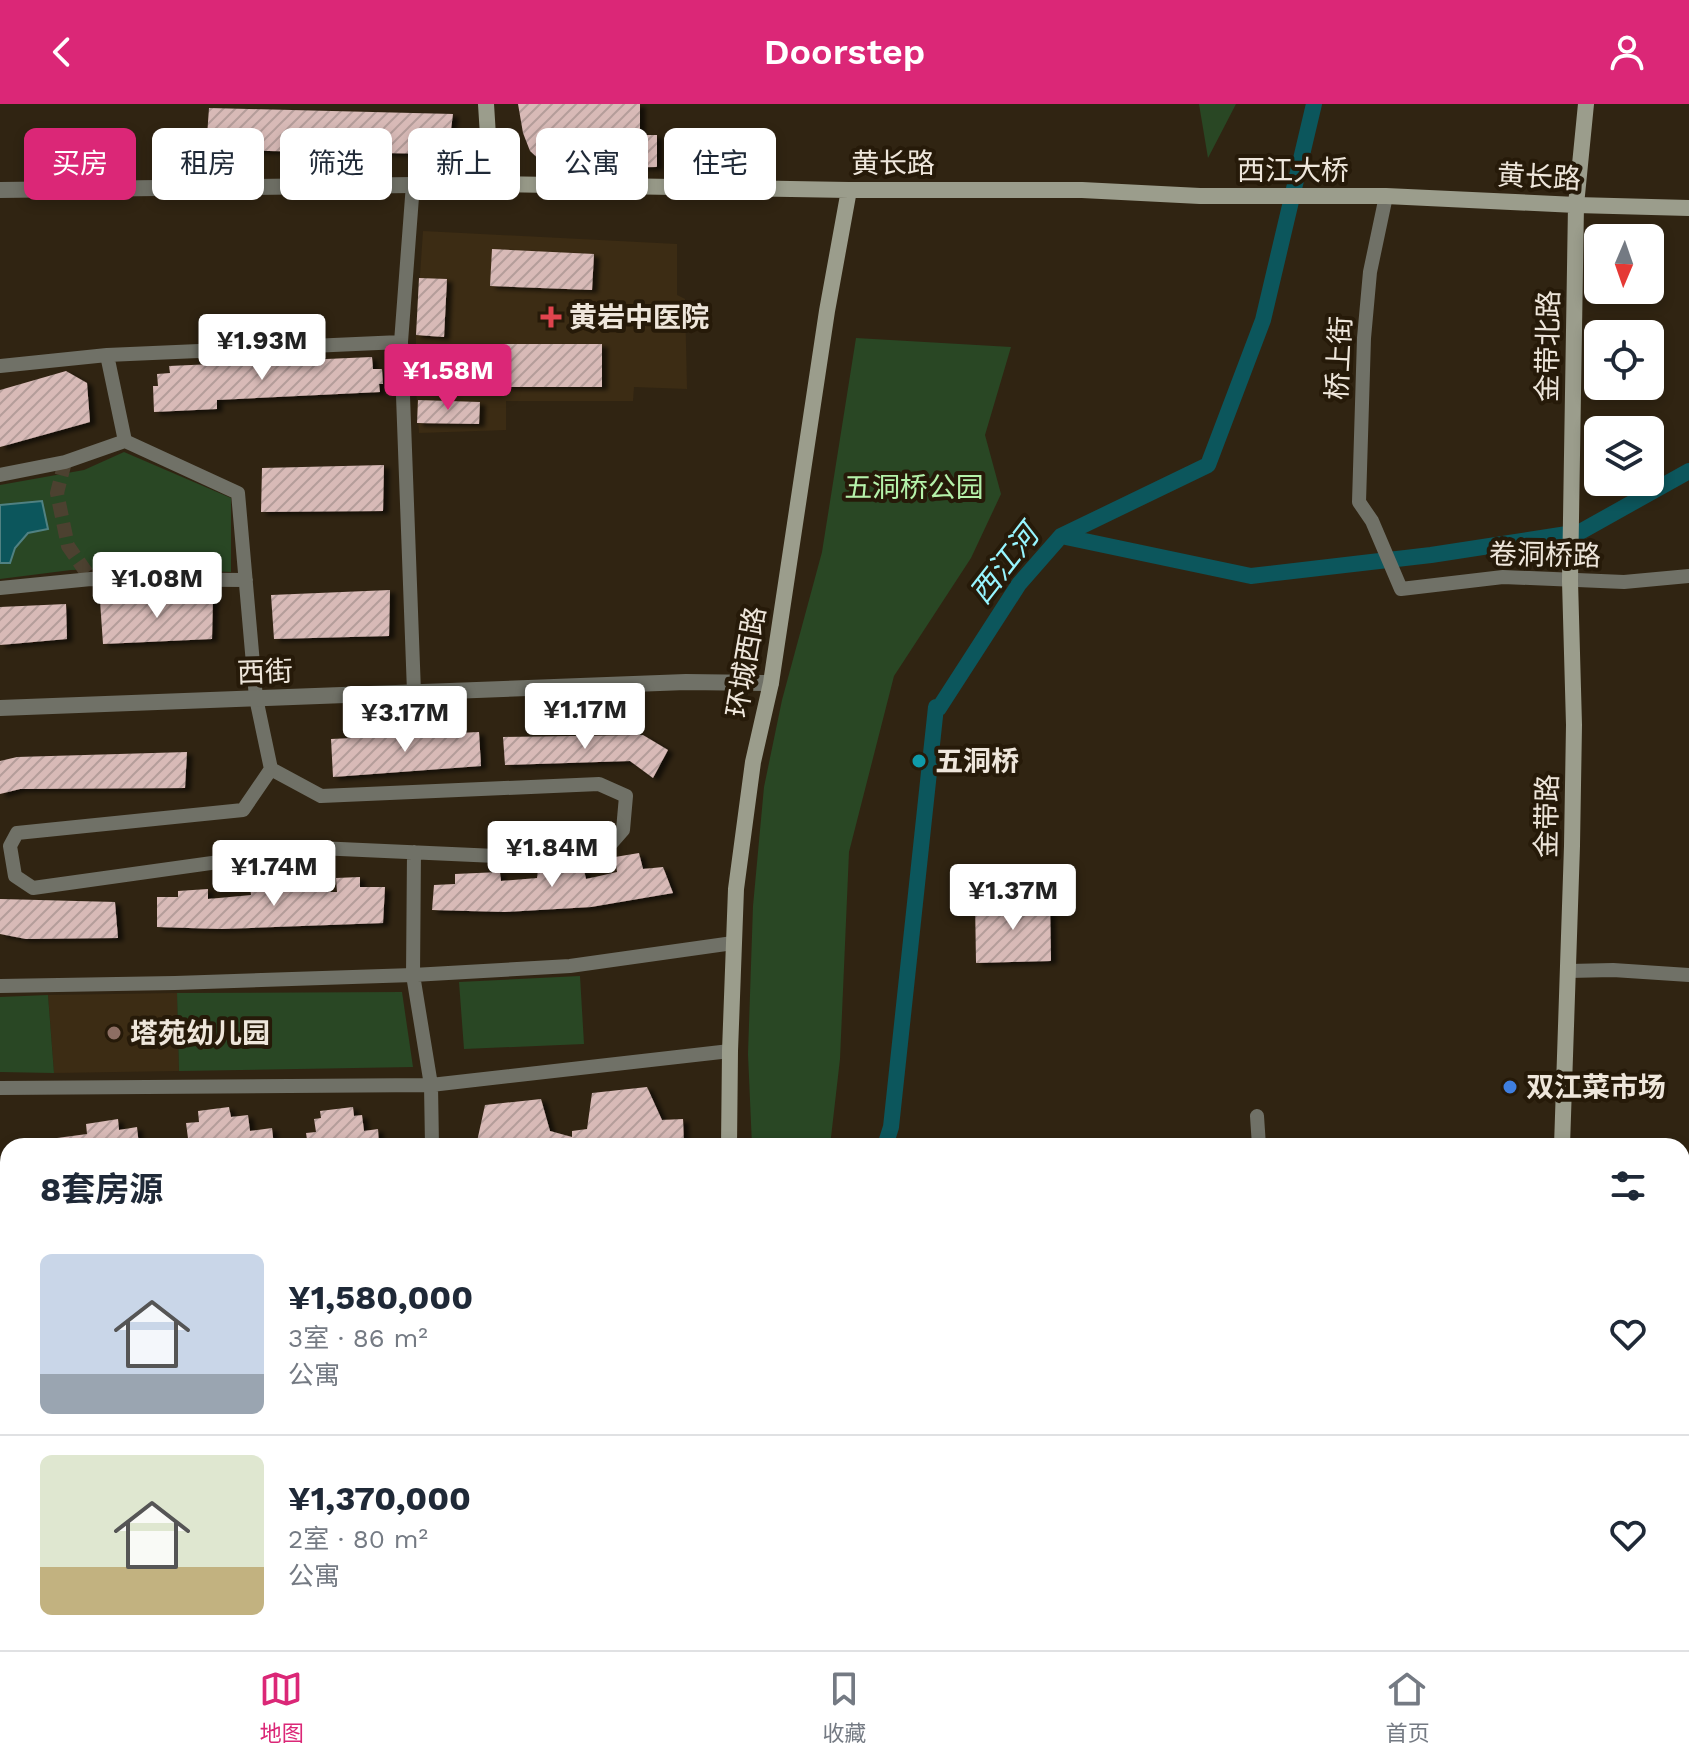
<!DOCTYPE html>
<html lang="zh">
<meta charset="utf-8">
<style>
body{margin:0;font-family:"Work Sans","Noto Sans SC",sans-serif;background:#f6f6f7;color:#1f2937;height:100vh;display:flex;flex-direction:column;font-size:30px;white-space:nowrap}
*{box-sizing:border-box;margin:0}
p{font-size:26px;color:#747a83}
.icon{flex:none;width:44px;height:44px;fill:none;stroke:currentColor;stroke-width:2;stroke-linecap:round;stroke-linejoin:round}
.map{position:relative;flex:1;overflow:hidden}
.side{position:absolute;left:0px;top:1034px;width:1690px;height:512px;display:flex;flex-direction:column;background:#fff;border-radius:24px 24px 0 0;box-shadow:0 4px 12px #0003}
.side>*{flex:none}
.banner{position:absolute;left:24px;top:24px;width:800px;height:72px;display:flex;gap:16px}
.needle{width:52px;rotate:182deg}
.fabs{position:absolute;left:1584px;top:120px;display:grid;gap:16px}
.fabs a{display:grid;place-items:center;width:80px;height:80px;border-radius:12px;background:#fff;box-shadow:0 4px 12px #0003;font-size:40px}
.price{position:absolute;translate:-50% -68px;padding:0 18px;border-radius:8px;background:#fff;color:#222;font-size:26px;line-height:52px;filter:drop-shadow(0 2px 4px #0008)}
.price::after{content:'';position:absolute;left:50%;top:48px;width:24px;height:18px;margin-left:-12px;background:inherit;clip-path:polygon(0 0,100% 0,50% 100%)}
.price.current{background:#db2777;color:#fff}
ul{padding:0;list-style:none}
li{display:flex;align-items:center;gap:24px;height:200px;padding:0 40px}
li+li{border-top:2px solid #e0e1e3}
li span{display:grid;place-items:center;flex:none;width:224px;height:160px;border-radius:12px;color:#555}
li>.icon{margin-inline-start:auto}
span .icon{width:96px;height:96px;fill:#fffc;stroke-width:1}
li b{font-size:34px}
h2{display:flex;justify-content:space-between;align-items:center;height:96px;padding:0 40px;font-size:34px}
.tag{padding:0 28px;border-radius:12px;background:#fff;box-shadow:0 4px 12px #0003;font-size:28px;line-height:72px}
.tag.current{background:#db2777;color:#fff}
header{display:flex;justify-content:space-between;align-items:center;height:104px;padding:0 40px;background:#db2777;color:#fff;font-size:36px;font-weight:600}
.tabs{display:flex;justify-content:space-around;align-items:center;height:112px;border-top:2px solid #e0e1e3;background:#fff;font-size:22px;color:#747a83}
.tabs a{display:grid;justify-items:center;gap:4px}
.tabs .current{color:#db2777}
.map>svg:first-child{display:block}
.built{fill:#3c2c14}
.green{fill:#294724}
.water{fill:#0c565c;stroke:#508182;stroke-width:2}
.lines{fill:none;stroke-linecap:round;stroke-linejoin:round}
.canal{stroke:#0c565c;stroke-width:16}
.building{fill:url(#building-hatch);filter:url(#shadow)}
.minor-tunnel{stroke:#4c4130;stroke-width:14;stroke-dasharray:14 7;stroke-linecap:butt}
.minor{stroke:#707167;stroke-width:14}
.tertiary{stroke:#707167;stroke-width:16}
.secondary{stroke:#9b9d8c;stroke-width:16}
.primary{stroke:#bcbea9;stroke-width:20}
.health-dot{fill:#e0444e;stroke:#261a09;stroke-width:3}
.culture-dot{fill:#0f9aa8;stroke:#261a09;stroke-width:3}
.education-dot{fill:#8d6e63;stroke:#261a09;stroke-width:3}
.shop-dot{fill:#3f7fe0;stroke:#261a09;stroke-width:3}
.labels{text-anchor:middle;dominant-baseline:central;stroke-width:8;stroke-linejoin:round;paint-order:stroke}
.street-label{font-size:28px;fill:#eee6db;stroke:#261a09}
.poi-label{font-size:28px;font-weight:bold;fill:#eee6db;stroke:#261a09;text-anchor:start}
.park-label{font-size:28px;fill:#b5f2aa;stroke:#261a09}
.water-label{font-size:30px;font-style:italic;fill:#97f5ff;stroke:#261a09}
</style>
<header><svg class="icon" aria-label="back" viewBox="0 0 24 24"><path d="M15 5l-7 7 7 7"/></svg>Doorstep<svg class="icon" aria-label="person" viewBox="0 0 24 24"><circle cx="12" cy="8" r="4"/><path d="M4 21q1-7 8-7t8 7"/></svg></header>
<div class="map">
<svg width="1689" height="1546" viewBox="0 0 1689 1546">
<defs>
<pattern id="building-hatch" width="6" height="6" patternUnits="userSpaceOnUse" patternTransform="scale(2)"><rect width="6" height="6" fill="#d8bab7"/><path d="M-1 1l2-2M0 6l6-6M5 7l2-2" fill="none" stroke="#b49d9a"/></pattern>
<filter id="shadow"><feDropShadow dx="5.5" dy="3" stdDeviation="2" flood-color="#0009"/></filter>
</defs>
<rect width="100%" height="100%" fill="#302412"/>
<path class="built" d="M423 127 677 140V191L685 195 687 285 634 283 633 297H506V326L419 329 416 286V231Z
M177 889 179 967 54 969 48 891Z"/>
<path class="green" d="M1199 0H1236L1208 54Z
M856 234 1011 243 985 331 1001 390 971 454 894 572 849 748 840 955 830 1042H752L748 950 753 802 764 683 782 596 822 448Z
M124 348 231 394V468L140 464 71 466 0 475V381L84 366Z
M580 872 584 940 464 945 459 878Z
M402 888 413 963 179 967 177 889Z
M48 891 54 969 0 968V893Z
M8 1295V1481L0 1480V1296Z
M575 1538H879L882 1546H567Z"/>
<path class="water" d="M42 397 48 425 28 429 15 444 10 459H0V401Z
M0 1480 8 1481V1538H319L361 1543 395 1538H575L567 1546H0Z
M734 1538H800L803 1546H738Z"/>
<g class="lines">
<path class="canal" d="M1061 432 1251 472 1431 451 1580 428 1689 367
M885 1042 891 1023 936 603 939 604 1019 480 1061 432 1208 361 1263 216 1314 0"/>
</g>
<path class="building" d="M518 0H640V31H657V63L560 64 544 60 530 47 523 29Z
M209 4 453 10 450 33 439 50 206 46Z
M492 145 594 150 592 186 490 182Z
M419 174 447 175 444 233 416 231Z
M469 240H602V283H469Z
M372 253 373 265H382L383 280H379L380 288 217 296V305L154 308 153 282H158L157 270 170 269 169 262Z
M66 267 87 279 90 318 0 343V286Z
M418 296 480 298 479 320 417 319Z
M384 361 383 407 261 408 262 364Z
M390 486 389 532 274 535 271 491Z
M213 493 212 535 103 540 100 497Z
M66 500 67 535 0 541V503Z
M479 628 481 662 333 673 331 635Z
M643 631 668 646 653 674 630 657 505 661 503 633Z
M187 648 185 684 20 685 0 690V657L17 653Z
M639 749 643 765 663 763 673 789 591 803 505 808 432 806 434 781 455 780V770L500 768 501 777 537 774 538 766H584L586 775 617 768 615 753Z
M360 773V783H385L383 819 221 825 157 823V793H178V787L208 785V795L251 791 250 781 294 779 296 788H337L336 774Z
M0 795 115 798 118 834 26 835 0 830Z
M975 797H1050L1051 857 976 859Z
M647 983 662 1016 683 1015 684 1042H476L485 1001 541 995 550 1027 572 1033V1027L587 1025 592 989Z
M229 1003 231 1013 248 1011 250 1027 272 1024 274 1042H189L186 1019 199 1018 198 1007Z
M353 1003 354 1012 362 1011 364 1027 378 1025 379 1042H308L306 1029 316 1028 314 1015 321 1014 320 1007Z
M118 1015 119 1026 137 1023 139 1042H58L57 1034 87 1030 86 1020Z"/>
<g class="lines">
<path class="minor-tunnel" d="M65 358 57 389 68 442 91 475"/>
<path class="minor" d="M413 80 401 238 414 588
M1386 92 1370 168 1364 234 1359 398 1372 417 1401 485 1503 473 1624 478 1689 472
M107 251 125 337
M0 262 107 251 401 238
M0 371 65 358 125 337 238 389 256 594 271 665 243 706 17 729 10 742 15 772 33 784 318 744 496 752 609 742 623 726 626 692 599 680 321 692 271 665
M0 484 91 475 246 476
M414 748 413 871 431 981 432 1042
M1569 867 1613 866 1689 871
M0 882 175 879 413 871 570 862 733 839
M0 984 431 981 730 947
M1257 1012 1259 1042
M1682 1283 1689 1284
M1101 1538 1103 1546"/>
<path class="tertiary" d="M0 86 491 80
M0 604 686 578 771 579
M1682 1537 1689 1536
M1544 1541 1641 1538"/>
<path class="secondary" d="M486 0 491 80 849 86H1082L1200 92H1386L1576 101 1689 104
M729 1042 730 947 736 785 753 658 771 579 827 207 849 86
M1562 1042 1572 742 1574 621 1570 477 1576 101 1586 0
M1544 1546V1538"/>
<path class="primary" d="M1682 1079H1689
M1682 1120 1689 1121
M0 1216 8 1215
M0 1258 8 1256"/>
</g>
<path class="health-dot" d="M547 201h8v8h8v8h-8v8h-8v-8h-8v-8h8z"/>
<circle class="culture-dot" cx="919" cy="657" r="8"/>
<circle class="education-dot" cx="114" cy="929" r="8"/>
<circle class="shop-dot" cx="1510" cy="983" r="8"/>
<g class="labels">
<g class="street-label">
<text x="893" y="59">黄长路</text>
<text x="1293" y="66">西江大桥</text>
<text transform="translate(1539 73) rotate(3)">黄长路</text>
<text transform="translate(1548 242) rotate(-89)">金带北路</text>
<text transform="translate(1339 254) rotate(-87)">桥上街</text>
<text transform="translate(1545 451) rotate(1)">卷洞桥路</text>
<text transform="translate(746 558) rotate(-80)">环城西路</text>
<text transform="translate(265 568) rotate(-2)">西街</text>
<text transform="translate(1547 712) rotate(-89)">金带路</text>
</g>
<g class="poi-label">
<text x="569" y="213">黄岩中医院</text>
<text x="935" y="657">五洞桥</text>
<text x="130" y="929">塔苑幼儿园</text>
<text x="1526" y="983">双江菜市场</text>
</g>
<g class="park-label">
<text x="914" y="383">五洞桥公园</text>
</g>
<g class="water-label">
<text transform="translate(1004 460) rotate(-52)">西江河</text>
</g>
</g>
</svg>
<div class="fabs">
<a><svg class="needle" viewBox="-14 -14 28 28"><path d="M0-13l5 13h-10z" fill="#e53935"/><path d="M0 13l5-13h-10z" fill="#747a83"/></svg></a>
<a><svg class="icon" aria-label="locate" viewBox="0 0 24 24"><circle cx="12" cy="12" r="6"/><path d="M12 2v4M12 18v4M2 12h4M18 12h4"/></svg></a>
<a><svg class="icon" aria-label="layers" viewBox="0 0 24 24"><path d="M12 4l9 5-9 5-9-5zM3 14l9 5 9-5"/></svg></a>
</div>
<b class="price" style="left:262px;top:278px">¥1.93M</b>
<b class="price current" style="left:448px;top:308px">¥1.58M</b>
<b class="price" style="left:157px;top:516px">¥1.08M</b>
<b class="price" style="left:585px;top:647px">¥1.17M</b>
<b class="price" style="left:405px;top:650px">¥3.17M</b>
<b class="price" style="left:552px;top:785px">¥1.84M</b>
<b class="price" style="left:274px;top:804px">¥1.74M</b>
<b class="price" style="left:1013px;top:828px">¥1.37M</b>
<div class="banner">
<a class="tag current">买房</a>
<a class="tag">租房</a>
<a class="tag">筛选</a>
<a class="tag">新上</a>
<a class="tag">公寓</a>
<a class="tag">住宅</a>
</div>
<section class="side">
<h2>8套房源<svg class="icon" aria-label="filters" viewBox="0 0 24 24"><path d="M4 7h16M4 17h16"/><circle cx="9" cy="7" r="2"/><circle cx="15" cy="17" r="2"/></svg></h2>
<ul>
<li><span style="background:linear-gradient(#c9d6e8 75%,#9aa5b1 0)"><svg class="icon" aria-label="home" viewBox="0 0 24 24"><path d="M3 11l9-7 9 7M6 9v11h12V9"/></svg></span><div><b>¥1,580,000</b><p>3室 · 86 m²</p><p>公寓</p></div><svg class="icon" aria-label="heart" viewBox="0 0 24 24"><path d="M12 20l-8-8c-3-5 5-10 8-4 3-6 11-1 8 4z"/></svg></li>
<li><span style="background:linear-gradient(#dfe7d0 70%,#c2b280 0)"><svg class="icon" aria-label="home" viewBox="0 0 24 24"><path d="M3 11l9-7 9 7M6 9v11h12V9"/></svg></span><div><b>¥1,370,000</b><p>2室 · 80 m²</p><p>公寓</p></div><svg class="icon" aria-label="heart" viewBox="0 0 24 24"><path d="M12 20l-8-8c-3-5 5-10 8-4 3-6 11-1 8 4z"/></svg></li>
</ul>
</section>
</div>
<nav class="tabs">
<a class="current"><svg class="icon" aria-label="map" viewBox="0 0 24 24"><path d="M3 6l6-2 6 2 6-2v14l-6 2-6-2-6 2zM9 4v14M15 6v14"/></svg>地图</a>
<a><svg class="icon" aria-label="saved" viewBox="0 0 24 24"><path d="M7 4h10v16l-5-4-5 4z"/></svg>收藏</a>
<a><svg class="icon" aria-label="home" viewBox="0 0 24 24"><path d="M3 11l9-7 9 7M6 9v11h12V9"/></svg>首页</a>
</nav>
